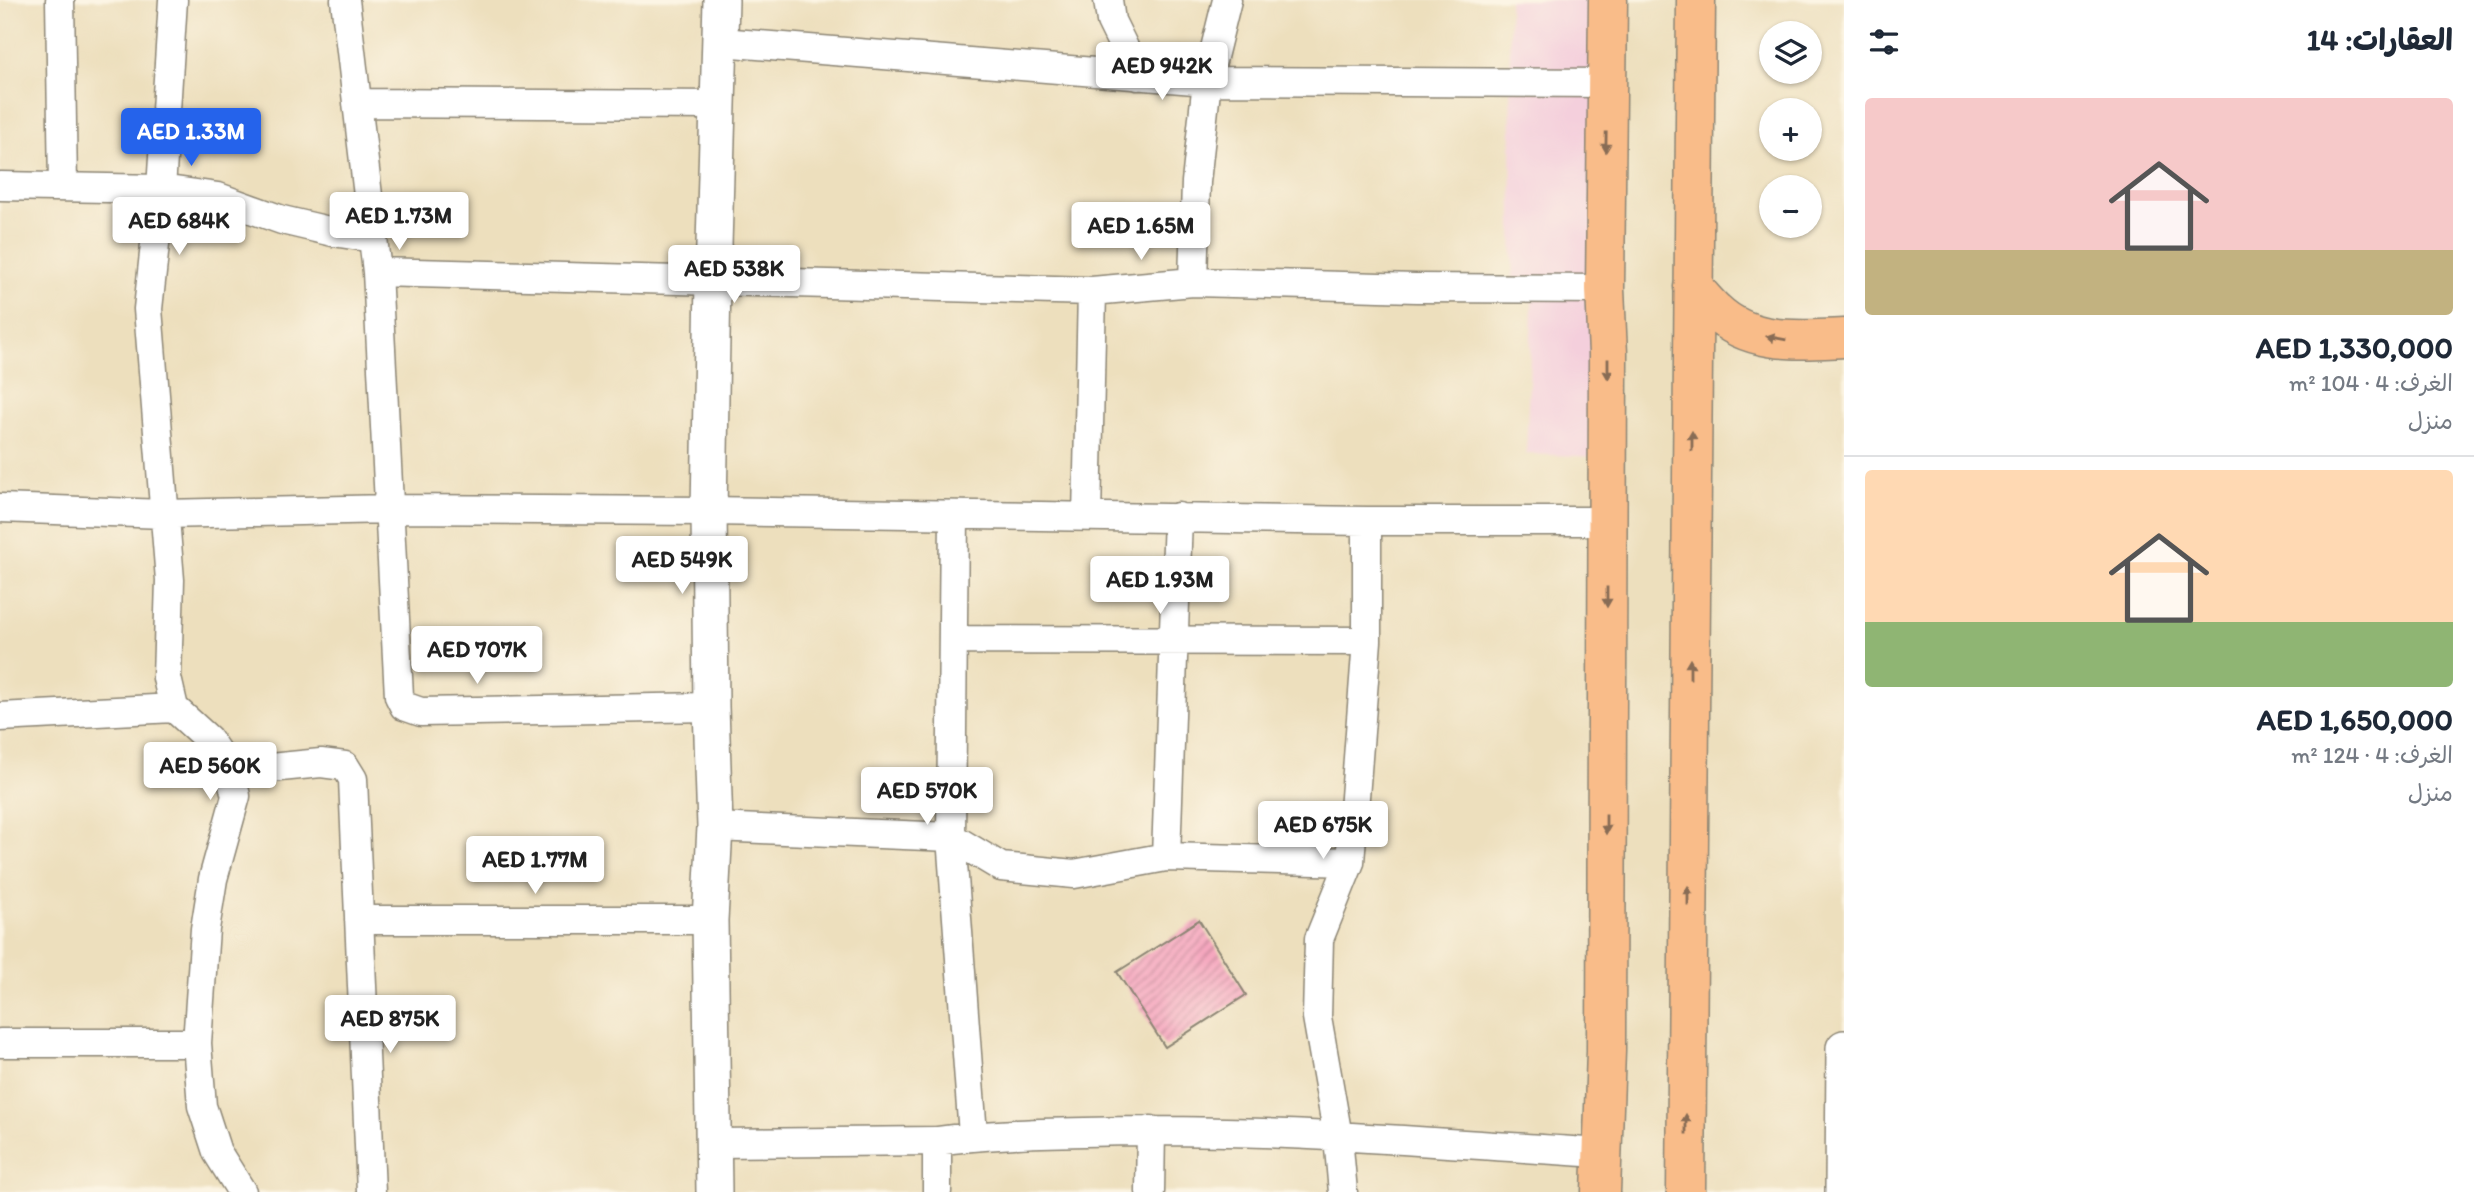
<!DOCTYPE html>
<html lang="ar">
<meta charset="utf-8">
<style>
body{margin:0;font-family:Itim,"Playpen Sans Arabic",sans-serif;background:#f2f2f3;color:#1f2937;direction:rtl;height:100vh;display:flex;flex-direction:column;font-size:26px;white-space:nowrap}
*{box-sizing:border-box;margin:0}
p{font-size:23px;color:#747a83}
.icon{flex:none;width:38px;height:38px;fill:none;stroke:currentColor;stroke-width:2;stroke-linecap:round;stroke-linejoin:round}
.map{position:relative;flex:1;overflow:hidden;direction:ltr}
.details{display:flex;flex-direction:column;background:#fff;width:630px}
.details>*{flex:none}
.tools{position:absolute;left:1759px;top:21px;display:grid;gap:14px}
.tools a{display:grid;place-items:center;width:63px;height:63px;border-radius:50%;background:#fff;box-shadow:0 2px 5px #0004;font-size:35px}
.price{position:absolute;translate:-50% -60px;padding:0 16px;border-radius:7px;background:#fff;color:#222;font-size:23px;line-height:46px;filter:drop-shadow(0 2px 4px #0008)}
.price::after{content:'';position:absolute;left:50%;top:42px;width:21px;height:16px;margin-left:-10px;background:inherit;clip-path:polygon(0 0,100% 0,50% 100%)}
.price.selected{background:#2563eb;color:#fff}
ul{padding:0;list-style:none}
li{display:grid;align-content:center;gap:14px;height:371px;padding:0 21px}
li+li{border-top:2px solid #e0e1e3}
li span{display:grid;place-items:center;height:217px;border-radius:7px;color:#555}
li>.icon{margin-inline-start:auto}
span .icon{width:126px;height:126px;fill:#fffc;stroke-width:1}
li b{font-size:30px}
h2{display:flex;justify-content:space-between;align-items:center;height:84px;padding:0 21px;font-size:30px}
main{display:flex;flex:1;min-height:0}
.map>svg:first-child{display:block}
.built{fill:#f4cfdc}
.building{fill:url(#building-hatch)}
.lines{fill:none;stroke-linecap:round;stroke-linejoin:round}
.minor-casing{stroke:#8c8574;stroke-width:31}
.tertiary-casing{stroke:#8c8574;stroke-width:38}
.primary-casing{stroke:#8c8574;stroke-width:41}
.minor{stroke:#fff;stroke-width:28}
.tertiary{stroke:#fff;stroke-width:35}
.primary{stroke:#f9bc89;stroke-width:38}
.oneway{fill:#886c55}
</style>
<main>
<section class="details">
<h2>العقارات: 14<svg class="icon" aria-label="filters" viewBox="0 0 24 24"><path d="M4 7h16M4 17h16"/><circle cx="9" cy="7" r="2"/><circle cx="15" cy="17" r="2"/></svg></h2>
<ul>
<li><span style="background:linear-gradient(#f6c9c9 70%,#c2b280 0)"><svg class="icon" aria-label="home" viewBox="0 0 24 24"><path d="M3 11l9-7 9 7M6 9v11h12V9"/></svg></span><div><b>AED 1,330,000</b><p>الغرف: 4 · 104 m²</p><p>منزل</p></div></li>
<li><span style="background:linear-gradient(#ffd9b3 70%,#8fb573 0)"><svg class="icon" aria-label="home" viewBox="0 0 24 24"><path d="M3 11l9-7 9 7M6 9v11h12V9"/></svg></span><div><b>AED 1,650,000</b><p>الغرف: 4 · 124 m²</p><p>منزل</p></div></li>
</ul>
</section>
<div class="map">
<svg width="1844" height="1192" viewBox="0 0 1844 1192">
<defs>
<pattern id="building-hatch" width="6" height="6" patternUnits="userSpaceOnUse" patternTransform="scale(1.75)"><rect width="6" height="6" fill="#f6a7bf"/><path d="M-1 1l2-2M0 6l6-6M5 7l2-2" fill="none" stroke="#c7889b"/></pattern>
</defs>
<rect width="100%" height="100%" fill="#fcf5e5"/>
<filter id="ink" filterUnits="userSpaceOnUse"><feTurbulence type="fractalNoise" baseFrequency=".0143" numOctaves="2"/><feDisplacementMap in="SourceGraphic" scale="14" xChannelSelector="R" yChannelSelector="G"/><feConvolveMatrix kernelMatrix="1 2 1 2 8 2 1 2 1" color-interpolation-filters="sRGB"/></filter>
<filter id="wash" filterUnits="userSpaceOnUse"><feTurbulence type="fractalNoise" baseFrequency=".00686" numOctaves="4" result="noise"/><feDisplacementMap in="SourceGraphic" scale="28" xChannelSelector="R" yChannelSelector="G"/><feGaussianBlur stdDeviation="1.57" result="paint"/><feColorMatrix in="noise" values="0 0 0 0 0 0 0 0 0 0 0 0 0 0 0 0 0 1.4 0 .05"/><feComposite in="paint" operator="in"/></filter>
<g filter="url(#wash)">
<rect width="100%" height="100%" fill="#eddfbd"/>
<path class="built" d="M1509 0H1603L1602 457 1526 454 1533 285 1513 283Z"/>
<g id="blocks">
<path class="building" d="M1199 920 1246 995 1165 1047 1117 972Z"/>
</g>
</g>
<g filter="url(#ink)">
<use href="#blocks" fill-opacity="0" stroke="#8c8574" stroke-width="2"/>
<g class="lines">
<g class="minor-casing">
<path id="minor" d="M60 0 63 186
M173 0 161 189 148 309 170 580 167 678 174 708 208 739 230 772 236 796 213 879 205 929 197 1043 202 1106 217 1152 242 1192
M345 0 377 272 399 696 404 706 421 712 711 707
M1108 0 1111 21 1138 76
M721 42 1207 81 1607 83
M357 103 718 105
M0 186 161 189 218 197 282 220 333 232 373 238
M377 272 1092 291 1193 282 1416 288 1605 289
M1193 282 1196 182 1207 81 1227 0
M0 508 164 514 390 509 709 511 1367 521H1607
M954 515 951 837 973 1135
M1087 516 1092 291
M953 640 1367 641
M0 717 174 708
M230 772 321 763 345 766 353 779 371 1192
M715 827 951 837 1001 867 1074 874 1166 857 1350 862
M1166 857 1178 517
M359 920H710
M0 1043H197
M937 1141V1192
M713 1143 937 1141C986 1134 1035 1133 1085 1132 1257 1127 1429 1142 1601 1153
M1150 1192 1151 1130
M1343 1192 1338 1137 1317 1017 1319 939 1350 862 1367 641V521"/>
</g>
<g class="tertiary-casing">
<path id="tertiary" d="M714 1192 710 920 715 827 711 707 709 511 713 280 721 0
M1843 1192 1844 1048"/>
</g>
<g class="primary-casing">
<path id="primary" d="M1693 287C1700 295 1707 304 1715 311 1750 345 1799 340 1844 338
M1601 1192 1606 1051 1608 354 1605 289 1608 0
M1686 1192 1696 0"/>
</g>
<use href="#minor" class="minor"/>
<use href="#tertiary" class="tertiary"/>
<use href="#primary" class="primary"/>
</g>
<defs><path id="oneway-solid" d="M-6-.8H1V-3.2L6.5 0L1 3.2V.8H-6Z" transform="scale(1.75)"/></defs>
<g class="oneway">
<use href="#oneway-solid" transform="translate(1606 142) rotate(91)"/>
<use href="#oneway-solid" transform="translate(1776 338) rotate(-170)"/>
<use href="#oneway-solid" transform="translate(1608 369) rotate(90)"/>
<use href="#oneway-solid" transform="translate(1692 441) rotate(-90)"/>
<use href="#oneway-solid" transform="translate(1607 597) rotate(90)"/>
<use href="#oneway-solid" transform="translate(1690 669) rotate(-90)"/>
<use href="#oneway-solid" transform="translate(1606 824) rotate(90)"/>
<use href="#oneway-solid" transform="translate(1688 896) rotate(-90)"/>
<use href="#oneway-solid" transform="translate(1686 1124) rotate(-90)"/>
</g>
</g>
</svg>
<div class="tools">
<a><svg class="icon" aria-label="layers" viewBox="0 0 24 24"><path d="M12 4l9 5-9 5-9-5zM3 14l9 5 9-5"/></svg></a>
<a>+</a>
<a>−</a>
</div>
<b class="price" style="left:1162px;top:102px">AED 942K</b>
<b class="price selected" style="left:191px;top:168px">AED 1.33M</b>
<b class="price" style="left:399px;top:252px">AED 1.73M</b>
<b class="price" style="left:179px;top:257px">AED 684K</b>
<b class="price" style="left:1141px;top:262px">AED 1.65M</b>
<b class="price" style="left:734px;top:305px">AED 538K</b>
<b class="price" style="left:682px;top:596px">AED 549K</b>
<b class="price" style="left:1160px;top:616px">AED 1.93M</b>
<b class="price" style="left:477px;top:686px">AED 707K</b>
<b class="price" style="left:210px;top:802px">AED 560K</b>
<b class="price" style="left:927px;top:827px">AED 570K</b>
<b class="price" style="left:1323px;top:861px">AED 675K</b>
<b class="price" style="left:535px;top:896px">AED 1.77M</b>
<b class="price" style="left:390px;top:1055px">AED 875K</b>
</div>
</main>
